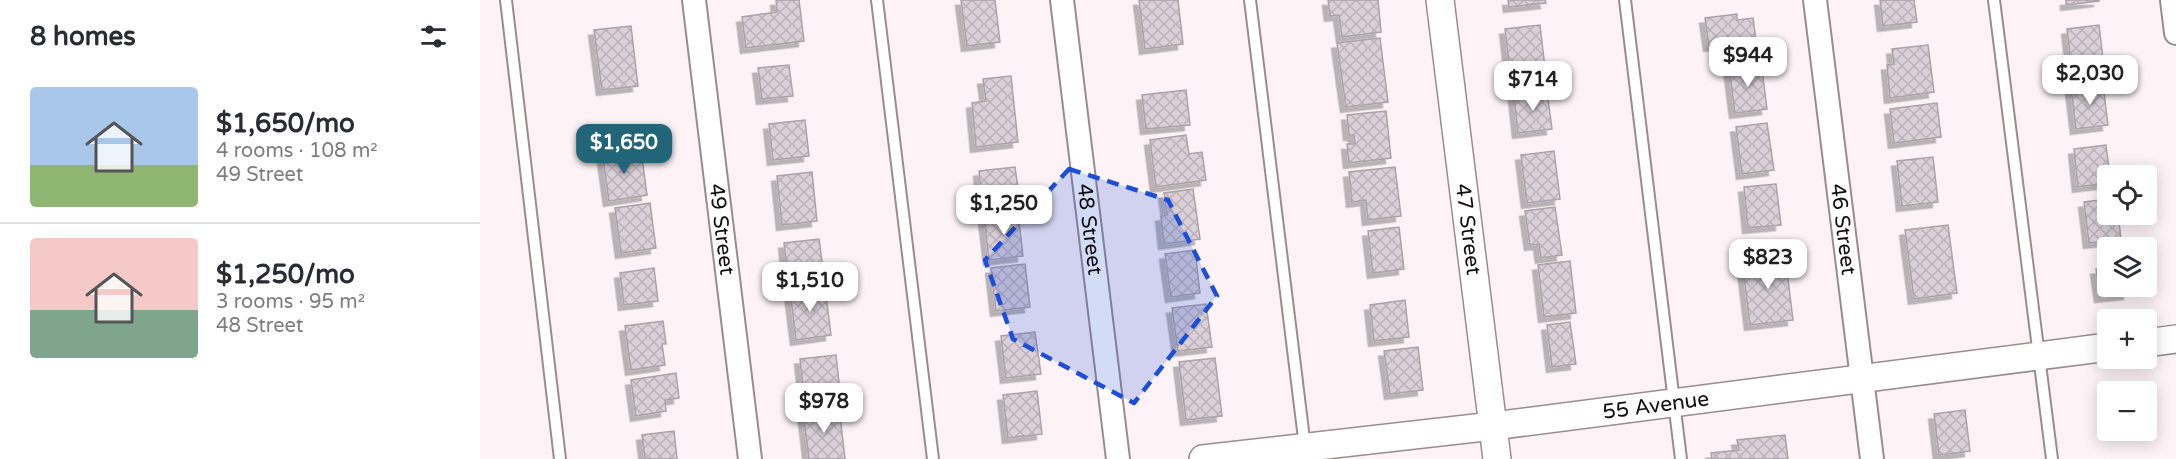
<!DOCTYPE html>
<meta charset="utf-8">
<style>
body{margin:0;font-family:"Varela Round",sans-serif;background:#f2f2f3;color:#2b2b33;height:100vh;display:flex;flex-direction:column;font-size:22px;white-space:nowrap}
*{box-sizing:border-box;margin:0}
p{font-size:20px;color:#7c7c81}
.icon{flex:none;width:33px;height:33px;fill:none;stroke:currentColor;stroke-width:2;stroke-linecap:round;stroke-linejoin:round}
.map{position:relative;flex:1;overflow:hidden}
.panel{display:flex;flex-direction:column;background:#fff;width:480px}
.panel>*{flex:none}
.fabs{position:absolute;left:1617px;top:165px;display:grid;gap:12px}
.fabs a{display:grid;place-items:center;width:60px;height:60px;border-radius:6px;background:#fff;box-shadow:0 3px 15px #0003;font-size:30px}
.price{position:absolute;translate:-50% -51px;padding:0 14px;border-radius:12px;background:#fff;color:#222;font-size:20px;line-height:39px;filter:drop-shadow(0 2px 3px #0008)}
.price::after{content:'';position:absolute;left:50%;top:36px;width:18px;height:14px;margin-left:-9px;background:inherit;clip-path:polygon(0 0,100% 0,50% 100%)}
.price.on{background:#236578;color:#fff}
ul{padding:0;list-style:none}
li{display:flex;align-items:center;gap:18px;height:150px;padding:0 30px}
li+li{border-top:2px solid #e1e1e2}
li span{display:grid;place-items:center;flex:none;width:168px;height:120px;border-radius:6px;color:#555}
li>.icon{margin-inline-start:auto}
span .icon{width:72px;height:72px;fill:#fffc;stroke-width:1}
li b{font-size:26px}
h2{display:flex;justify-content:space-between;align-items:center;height:72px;padding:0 30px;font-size:26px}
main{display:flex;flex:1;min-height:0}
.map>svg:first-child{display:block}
.building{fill:url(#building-cross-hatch);stroke:#ada1aa;stroke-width:1.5;filter:url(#shadow)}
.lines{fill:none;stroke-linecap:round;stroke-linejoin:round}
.service-casing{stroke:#9a8b8e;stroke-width:14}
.minor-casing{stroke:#9a8b8e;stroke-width:26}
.tertiary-casing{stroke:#9a8b8e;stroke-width:30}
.service{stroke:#fff;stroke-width:10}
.minor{stroke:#fff;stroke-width:22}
.tertiary{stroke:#fff;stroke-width:27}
.marked{fill:#1d4ed8;fill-opacity:0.2;stroke:#1d4ed8;stroke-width:4.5;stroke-dasharray:12 8;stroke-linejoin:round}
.labels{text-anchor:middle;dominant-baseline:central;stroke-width:4.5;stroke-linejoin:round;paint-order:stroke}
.street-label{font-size:21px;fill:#120d0f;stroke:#fdf3f6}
</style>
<main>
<section class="panel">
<h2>8 homes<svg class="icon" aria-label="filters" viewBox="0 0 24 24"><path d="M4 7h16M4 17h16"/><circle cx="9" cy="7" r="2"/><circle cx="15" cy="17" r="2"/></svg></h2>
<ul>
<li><span style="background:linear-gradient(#a9c7e8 65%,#8fb573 0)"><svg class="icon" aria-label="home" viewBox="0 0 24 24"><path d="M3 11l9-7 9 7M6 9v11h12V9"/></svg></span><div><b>$1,650/mo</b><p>4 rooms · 108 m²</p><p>49 Street</p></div></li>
<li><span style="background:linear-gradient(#f6c9c9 60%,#7fa58c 0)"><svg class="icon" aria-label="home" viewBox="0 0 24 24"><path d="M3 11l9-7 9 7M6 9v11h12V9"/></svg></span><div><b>$1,250/mo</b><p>3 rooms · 95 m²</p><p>48 Street</p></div></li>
</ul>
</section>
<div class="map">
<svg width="1696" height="459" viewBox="0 0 1696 459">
<defs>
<pattern id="building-cross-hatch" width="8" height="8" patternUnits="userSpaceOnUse" patternTransform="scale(1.5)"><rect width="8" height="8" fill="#dbcfd8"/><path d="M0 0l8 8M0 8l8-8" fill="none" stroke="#bbb1b8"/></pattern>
<filter id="shadow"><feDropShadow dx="-5.5" dy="5.5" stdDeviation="0" flood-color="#0004"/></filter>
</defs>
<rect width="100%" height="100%" fill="#fdf3f6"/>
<path class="building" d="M296 0H319L324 41 266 48 262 17 297 12Z
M481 0H515L520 42 487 46Z
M659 0H698L703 44 665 49Z
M848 0H898L901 32 862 37 859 15 850 16Z
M1028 0H1065L1066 3 1029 7Z
M1400 0H1434L1437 22 1403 26Z
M1586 0H1619V1L1586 5Z
M1257 14V20L1273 18 1276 40 1229 46 1225 18Z
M1060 25 1066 76 1031 81 1025 29Z
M1619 25 1624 67 1592 70 1587 29Z
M151 26 158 86 122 90 114 30Z
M900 38 908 102 866 107 857 43Z
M1448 45 1454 92 1410 98 1407 65 1414 64 1412 49Z
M1281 62 1287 109 1255 113 1249 66Z
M309 65 313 96 282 99 278 68Z
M531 76 538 142 496 147 492 103 506 101 503 79Z
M1623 84 1628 125 1596 129 1591 88Z
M706 90 710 125 666 129 662 95Z
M1067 91 1072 129 1038 133 1034 96Z
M1457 103 1461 137 1414 143 1410 109Z
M906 111 911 158 869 163 867 144H875L874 135H869L867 115Z
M325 120 329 156 293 160 289 124Z
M1287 123 1294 170 1262 174 1256 127Z
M706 135 709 154 722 152 726 180 676 187 670 140Z
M1626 145 1630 176H1628V183L1598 187 1594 149Z
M147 148 149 159 162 157 167 195 129 201 122 151Z
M1074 151 1080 199 1047 203 1041 155Z
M1453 157 1458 202 1422 206 1417 161Z
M535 167 539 195 502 199 499 171Z
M915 167 921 216 888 220 886 200 872 202 869 172Z
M332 172 337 221 302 225 297 176Z
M1296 184 1301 225 1268 228 1264 187Z
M713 189 720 239 684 244 681 216 687 215 684 193Z
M1628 199V214H1638L1641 239 1609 243 1604 202Z
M170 203 176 248 141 253 135 208Z
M1075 207 1082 255 1061 258 1059 244 1050 245 1045 211Z
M538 213 543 256 509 260 504 217Z
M1468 225 1477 293 1434 299 1425 230Z
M919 227 924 269 893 273 888 231Z
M339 239 344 275 308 279 304 243Z
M715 250 720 293 691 297 685 254Z
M1305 254 1313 320 1270 325 1262 260Z
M1090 261 1096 313 1064 317 1058 265Z
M545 264 550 307 516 311 511 268Z
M174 268 178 301 144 305 140 273Z
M1628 268V286H1648L1649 294 1620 297 1616 269Z
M345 287 351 335 316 340 310 291Z
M925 300 929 337 894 341 890 305Z
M726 304 732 347 698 351 692 308Z
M183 321 186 344H182L185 365 151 370 145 326Z
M1090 322 1096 364 1072 367 1067 325Z
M555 332 561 374 526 378 521 336Z
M938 347 943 390 910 394 904 351Z
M356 355 360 391 324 395 320 359Z
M735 358 742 416 706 420 699 362Z
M196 373 199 398 185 400 186 411 156 416 151 380Z
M557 391 562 434 528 438 523 395Z
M1672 395 1676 427 1666 429V396Z
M359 407 365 459H329L323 411Z
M1485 410 1490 451 1459 455 1454 414Z
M194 431 197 459H165L162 435Z
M1305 435 1308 459H1232L1231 453 1259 450 1257 440Z"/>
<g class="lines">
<g class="service-casing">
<path id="service" d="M26 0 80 459
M397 0 453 459
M770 0 825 447
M1145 0 1201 459
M1514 0 1572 459"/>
</g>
<g class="minor-casing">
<g id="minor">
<path id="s1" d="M214 0 270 459"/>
<path id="s2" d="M582 0 638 459"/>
<path id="s3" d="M1335 0 1392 459"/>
<path d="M1692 0 1696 33"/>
</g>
</g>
<g class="tertiary-casing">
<g id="tertiary">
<path id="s4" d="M960 0 1017 459"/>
<path d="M1666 343 1696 339"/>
<path id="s5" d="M723 459 1013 426 1628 347"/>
</g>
</g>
<use href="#service" class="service"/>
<use href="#minor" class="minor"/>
<use href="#tertiary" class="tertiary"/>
</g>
<path class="marked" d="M589 169 688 200 737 296 654 403 533 339 505 260Z"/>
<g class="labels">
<g class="street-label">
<text stroke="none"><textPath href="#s4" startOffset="231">47 Street</textPath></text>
<text stroke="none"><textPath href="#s3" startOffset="231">46 Street</textPath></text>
<text stroke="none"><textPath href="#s1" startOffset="231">49 Street</textPath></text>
<text stroke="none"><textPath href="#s2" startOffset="231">48 Street</textPath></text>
<text stroke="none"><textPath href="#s5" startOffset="456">55 Avenue</textPath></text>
</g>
</g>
</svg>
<div class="fabs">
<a><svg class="icon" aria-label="locate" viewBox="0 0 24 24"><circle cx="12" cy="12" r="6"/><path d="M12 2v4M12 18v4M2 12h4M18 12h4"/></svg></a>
<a><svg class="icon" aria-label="layers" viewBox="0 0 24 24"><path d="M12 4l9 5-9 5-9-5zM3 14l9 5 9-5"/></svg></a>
<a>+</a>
<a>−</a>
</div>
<b class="price" style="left:1268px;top:88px">$944</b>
<b class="price" style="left:1610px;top:106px">$2,030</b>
<b class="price" style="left:1053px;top:112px">$714</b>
<b class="price on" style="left:144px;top:175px">$1,650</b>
<b class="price" style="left:524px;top:236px">$1,250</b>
<b class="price" style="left:1288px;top:290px">$823</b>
<b class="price" style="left:330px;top:313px">$1,510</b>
<b class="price" style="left:344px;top:434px">$978</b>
</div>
</main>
